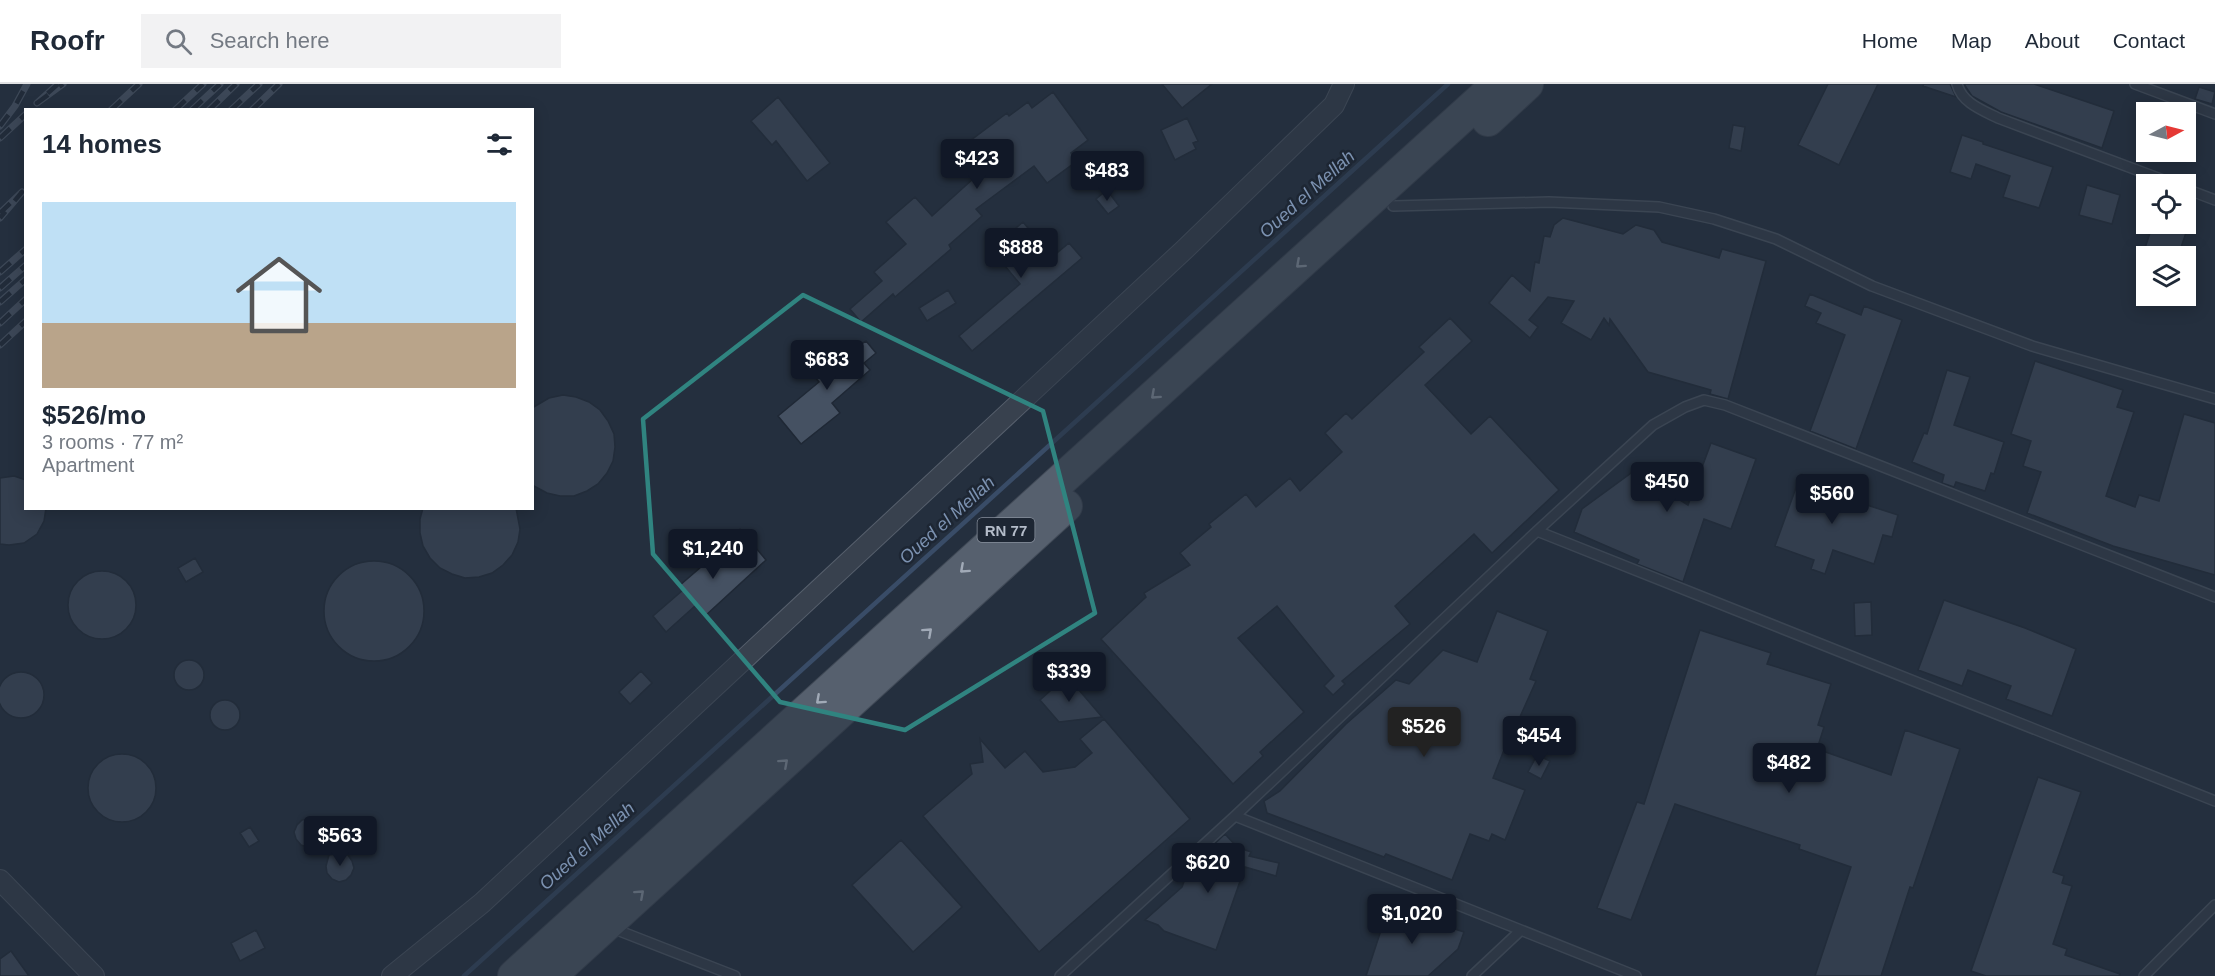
<!DOCTYPE html>
<meta charset="utf-8">
<style>
body{margin:0;font-family:Arial,sans-serif;background:#f2f2f3;color:#1f2937;height:100vh;display:flex;flex-direction:column;font-size:22px;white-space:nowrap}
*{box-sizing:border-box;margin:0}
p{font-size:20px;color:#747a83}
.icon{flex:none;width:33px;height:33px;fill:none;stroke:currentColor;stroke-width:2;stroke-linecap:round;stroke-linejoin:round}
.map{position:relative;flex:1;overflow:hidden}
.details{position:absolute;left:24px;top:24px;width:510px;height:402px;display:flex;flex-direction:column;background:#fff;border-radius:0px;box-shadow:0 3px 15px #0003}
.details>*{flex:none}
.needle{width:39px;rotate:83deg}
.controls{position:absolute;left:2136px;top:18px;display:grid;gap:12px}
.controls a{display:grid;place-items:center;width:60px;height:60px;border-radius:0px;background:#fff;box-shadow:0 3px 15px #0003;font-size:30px}
.price{position:absolute;translate:-50% -51px;padding:0 14px;border-radius:6px;background:#111827;color:#fff;font-size:20px;line-height:39px;filter:drop-shadow(0 2px 3px #0008)}
.price::after{content:'';position:absolute;left:50%;top:36px;width:18px;height:14px;margin-left:-9px;background:inherit;clip-path:polygon(0 0,100% 0,50% 100%)}
.price.active{background:#222;color:#fff}
ul{padding:0;list-style:none}
li{display:grid;align-content:center;gap:12px;height:318px;padding:0 18px}
li+li{border-top:2px solid #e0e1e3}
li span{display:grid;place-items:center;height:186px;border-radius:0px;color:#555}
li>.icon{margin-inline-start:auto}
span .icon{width:108px;height:108px;fill:#fffc;stroke-width:1}
li b{font-size:26px}
h2{display:flex;justify-content:space-between;align-items:center;height:72px;padding:0 18px;font-size:26px}
header{display:flex;align-items:center;gap:36px;box-sizing:border-box;height:84px;padding:0 30px;background:#fff;border-bottom:2px solid #e0e1e3}
header strong{font-size:28px}
nav{display:flex;gap:33px;margin-inline-start:auto;font-size:21px}
.search{width:420px;height:54px;background:#f2f2f3;display:flex;align-items:center;gap:15px;box-sizing:border-box;padding:0 21px;border-radius:0px;color:#747a83;font-size:22px}
.map>svg:first-child{display:block}
.lines{fill:none;stroke-linecap:round;stroke-linejoin:round}
.stream{stroke:#394c67;stroke-width:4.5}
.building{fill:#455162;stroke:#1f2835;stroke-width:1.5}
.lane-casing{stroke:#565f6c;stroke-width:12}
.street-casing{stroke:#565f6c;stroke-width:22}
.primary-casing{stroke:#414a57;stroke-width:34}
.lane{stroke:#38414e;stroke-width:9}
.street{stroke:#38414e;stroke-width:20}
.primary{stroke:#56606e;stroke-width:32}
.rail-casing{stroke:#5a6575;stroke-width:7}
.rail{stroke:#1d2633;stroke-width:4.5;stroke-dasharray:14;stroke-linecap:butt}
.oneway{stroke:#a1aab7}
.marked{fill:none;stroke:#308480;stroke-width:4.5;stroke-linejoin:round}
.labels{text-anchor:middle;dominant-baseline:central;stroke-width:5;stroke-linejoin:round;paint-order:stroke}
.shield{fill:#1d2633;stroke:#878f9c;stroke-width:1.5}
.shield-label{font-size:15px;font-weight:bold;fill:#b4bcc9}
.water-label{font-size:18px;font-style:italic;fill:#7c92b1;stroke:#1d2633}
</style>
<header>
<strong>Roofr</strong>
<div class="search"><svg class="icon" aria-label="search" viewBox="0 0 24 24"><circle cx="10" cy="10" r="6"/><path d="M15 15l6 6"/></svg>Search here</div>
<nav><a>Home</a><a>Map</a><a>About</a><a>Contact</a></nav>
</header>
<div class="map">
<svg width="2215" height="892" viewBox="0 0 2215 892">
<rect width="100%" height="100%" fill="#242f3e"/>
<g class="lines">
<path class="stream" d="M464 892 1448 0"/>
</g>
<path class="building" d="M1162 0H1212L1182 24Z
M1828 0H1878L1839 81 1798 61Z
M1924 0H1950L1956 13 1923 2Z
M1964 0H2034L2114 27 2102 64 2001 28 1972 12Z
M2199 3 2215 8 2212 20 2195 15Z
M1053 8 1088 56 1071 69 1077 77 1047 99 1034 82 976 125 982 132 949 161 951 165 895 213 893 210 861 238 850 225 882 197 874 188 906 160 886 138 915 113 932 132 973 95 954 69 1007 29 1009 32 1028 18 1032 24Z
M778 13 830 79 807 97 776 57 772 61 751 37Z
M1187 34 1198 57 1193 59 1196 65 1175 76 1161 46Z
M1733 41 1745 43 1741 67 1729 64Z
M1962 51 1983 58V60L2053 83 2039 124 2003 113 2010 92 1976 80 1971 95 1950 88Z
M2087 101 2120 111 2112 140 2079 131Z
M1107 106 1119 122 1108 130 1096 115Z
M1563 134 1623 150 1636 141 1654 146 1662 158 1719 174 1722 165 1766 177 1728 315 1710 310 1711 306 1648 288 1610 235 1609 241 1604 234 1591 256 1561 239 1574 217 1548 213 1529 236 1538 243 1530 254 1489 219 1512 191 1530 207 1535 178 1539 179 1544 152 1550 153 1554 141Z
M1023 138 1052 173 1069 159 1082 174 972 267 959 252 1020 200 991 165Z
M2153 140H2189L2178 172H2159L2144 167Z
M948 206 956 219 927 237 919 224Z
M1810 210 1861 231 1864 222 1902 236 1856 365 1810 347 1845 251 1816 239 1821 229 1805 222Z
M1450 234 1472 257 1425 301 1471 350 1490 332 1559 406 1492 469 1474 450 1395 522 1410 540 1342 597 1345 600 1333 611 1324 602 1334 592 1277 522 1238 554 1304 628 1260 668 1263 672 1233 700 1101 555 1146 513 1144 509 1190 481 1180 469 1211 443 1209 440 1246 410 1256 423 1290 394 1300 407 1342 368 1325 349 1346 329 1352 335 1424 268 1419 263Z
M866 257 876 269 864 279 870 286 832 319 840 329 801 360 778 332 819 298 810 287 840 260 847 269Z
M2035 277 2123 306 2117 323 2134 328 2106 412 2135 423 2139 411 2159 417 2184 330 2215 339V491L2113 462 2027 429 2041 388 2023 382 2031 357 2011 350Z
M1947 286 1970 293 1954 341 2004 358 1994 390 1991 389 1985 407 1956 398 1954 403 1942 399 1944 391 1912 378 1924 349 1927 350Z
M563 311 576 313 589 318 600 326 608 337 614 350 615 363 613 377 607 389 598 400 587 407 574 412H560L547 409 532 401V324L549 314Z
M1711 359 1756 375 1731 445 1704 435 1683 498 1637 480 1639 476 1574 448 1582 425 1634 387 1688 421Z
M1801 390 1847 407 1845 414 1898 431 1892 453 1883 451 1874 480 1833 466 1825 490 1811 485 1814 476 1775 462Z
M14 392 26 396V424H46L44 437 37 450 24 459 9 461 0 460V394Z
M423 424H516L520 445 518 458 512 471 503 481 492 489 479 493 465 494 452 490 440 484 430 474 423 462 420 449V435Z
M740 445 766 476 705 532 696 521 666 548 653 532 683 506 679 502 724 463 722 460Z
M195 474 203 488 186 498 178 484Z
M324 527a50 50 0 1 1 100 0a50 50 0 1 1-100 0Z
M68 521a34 34 0 1 1 68 0a34 34 0 1 1-68 0Z
M1944 516 2025 544 2076 565 2052 632 2006 615 2011 602 1968 586 1962 602 1918 586Z
M1871 518 1872 551 1855 552 1854 519Z
M1497 527 1548 547 1530 595 1536 597 1515 644 1513 643 1493 694 1525 706 1505 756 1492 750 1489 757 1470 750 1452 796 1386 770 1384 773 1267 729 1264 717 1280 707 1346 640 1396 596 1409 600 1443 566 1477 578Z
M1700 546 1771 569 1767 580 1831 600 1818 641 1824 643 1817 665 1891 691 1905 646 1960 665 1913 804 1910 803 1881 892H1815L1851 783 1799 765 1800 761 1675 720 1631 836 1597 824 1637 718 1644 720Z
M174 591a15 15 0 1 1 30 0a15 15 0 1 1-30 0Z
M641 587 652 599 630 620 619 608Z
M-2 611a23 23 0 1 1 46 0a23 23 0 1 1-46 0Z
M1067 592 1102 633 1059 638 1040 616Z
M210 631a15 15 0 1 1 30 0a15 15 0 1 1-30 0Z
M1104 635 1190 735 1039 868 923 732 972 690 970 680 983 678 980 655 1005 684 1025 667 1043 688 1075 683 1092 669 1080 655Z
M88 704a34 34 0 1 1 68 0a34 34 0 1 1-68 0Z
M1537 671 1550 677 1541 695 1528 688Z
M2038 693 2081 708 2053 788 2064 792 2062 799 2072 802 2053 860 2067 865 2065 871 2120 890 2119 892H1986L1971 887Z
M309 735 316 737 321 743 323 750 319 761 307 763 301 761 296 755 294 748 297 741 302 736Z
M250 743 259 757 249 763 240 749Z
M1225 750 1237 763 1251 768 1249 772 1279 779 1276 792 1245 783 1216 866 1164 847 1158 841 1145 836 1182 803 1189 784Z
M901 756 962 823 913 868 852 801Z
M341 769 348 771 352 777 354 784 351 791 346 796 339 798 332 795 327 789 326 782 329 771Z
M1396 819 1401 824 1423 832 1427 836 1464 848 1458 865 1428 892H1366L1387 828Z
M256 846 265 864 240 877 231 859Z
M11 867 29 892H0V875Z"/>
<g class="lines">
<g class="lane-casing">
<path id="lane" d="M1957 0C1962 19 1982 26 1998 34L2174 100
M2135 0 2215 30
M2186 105 2215 116
M1393 122 1549 118 1659 123 1714 135 1776 155 1872 202 2032 262 2215 315
M1537 447 2215 717
M1235 732 1636 892
M612 844 735 892
M1060 892 1235 732 1537 447 1653 341 1685 323 1704 316 1725 321 2215 513
M1472 892 1520 847
M2144 892 2215 821"/>
</g>
<g class="street-casing">
<path id="street" d="M0 796 94 892
M392 892 482 819 1184 166 1334 21 1344 0"/>
</g>
<g class="primary-casing">
<path id="primary" d="M1488 36 1527 0
M514 892 1498 0
M550 892 1066 422"/>
</g>
<use href="#lane" class="lane"/>
<use href="#street" class="street"/>
<use href="#primary" class="primary"/>
<g class="rail-casing">
<path id="rail" d="M58 0 37 19 63 0
M111 26 139 0
M175 26 203 0
M192 26 220 0
M209 26 236 0
M231 26 259 0
M252 26 279 0
M0 42 15 22 27 0
M0 54 26 30
M0 129 22 108 0 134
M0 188 26 165
M0 204 26 181
M0 218 26 195
M0 239 26 215
M0 261 26 237"/>
</g>
<use href="#rail" class="rail"/>
</g>
<defs><path id="oneway-chevron" d="M-2-3.5L2.5 0L-2 3.5" fill="none" stroke-width="1.6" stroke-linecap="round" stroke-linejoin="round" transform="scale(1.5)"/></defs>
<g class="oneway">
<use href="#oneway-chevron" transform="translate(1300 180) rotate(138)"/>
<use href="#oneway-chevron" transform="translate(1155 311) rotate(138)"/>
<use href="#oneway-chevron" transform="translate(964 485) rotate(138)"/>
<use href="#oneway-chevron" transform="translate(928 548) rotate(-42)"/>
<use href="#oneway-chevron" transform="translate(820 616) rotate(138)"/>
<use href="#oneway-chevron" transform="translate(784 679) rotate(-42)"/>
<use href="#oneway-chevron" transform="translate(640 810) rotate(-42)"/>
</g>
<path d="M0 0H2215V892H0ZM803 211 1043 327 1095 529 905 646 780 618 653 470 643 335Z" fill="#242f3e" fill-opacity=".55" fill-rule="evenodd"/>
<path class="marked" d="M803 211 1043 327 1095 529 905 646 780 618 653 470 643 335Z"/>
<g class="labels">
<rect class="shield" x="977.5" y="434" width="57" height="24" rx="4.5"/>
<g class="shield-label">
<text x="1006" y="446">RN 77</text>
</g>
<g class="water-label">
<text transform="translate(1307 110) rotate(-42)">Oued el Mellah</text>
<text transform="translate(947 436) rotate(-42)">Oued el Mellah</text>
<text transform="translate(587 762) rotate(-42)">Oued el Mellah</text>
</g>
</g>
</svg>
<div class="controls">
<a><svg class="needle" viewBox="-14 -14 28 28"><path d="M0-13l5 13h-10z" fill="#e53935"/><path d="M0 13l5-13h-10z" fill="#747a83"/></svg></a>
<a><svg class="icon" aria-label="locate" viewBox="0 0 24 24"><circle cx="12" cy="12" r="6"/><path d="M12 2v4M12 18v4M2 12h4M18 12h4"/></svg></a>
<a><svg class="icon" aria-label="layers" viewBox="0 0 24 24"><path d="M12 4l9 5-9 5-9-5zM3 14l9 5 9-5"/></svg></a>
</div>
<b class="price" style="left:977px;top:106px">$423</b>
<b class="price" style="left:1107px;top:118px">$483</b>
<b class="price" style="left:1021px;top:195px">$888</b>
<b class="price" style="left:827px;top:307px">$683</b>
<b class="price" style="left:1667px;top:429px">$450</b>
<b class="price" style="left:1832px;top:441px">$560</b>
<b class="price" style="left:713px;top:496px">$1,240</b>
<b class="price" style="left:1069px;top:619px">$339</b>
<b class="price active" style="left:1424px;top:674px">$526</b>
<b class="price" style="left:1539px;top:683px">$454</b>
<b class="price" style="left:1789px;top:710px">$482</b>
<b class="price" style="left:340px;top:783px">$563</b>
<b class="price" style="left:1208px;top:810px">$620</b>
<b class="price" style="left:1412px;top:861px">$1,020</b>
<section class="details">
<h2>14 homes<svg class="icon" aria-label="filters" viewBox="0 0 24 24"><path d="M4 7h16M4 17h16"/><circle cx="9" cy="7" r="2"/><circle cx="15" cy="17" r="2"/></svg></h2>
<ul>
<li><span style="background:linear-gradient(#bfe0f5 65%,#b9a48a 0)"><svg class="icon" aria-label="home" viewBox="0 0 24 24"><path d="M3 11l9-7 9 7M6 9v11h12V9"/></svg></span><div><b>$526/mo</b><p>3 rooms · 77 m²</p><p>Apartment</p></div></li>
</ul>
</section>
</div>
